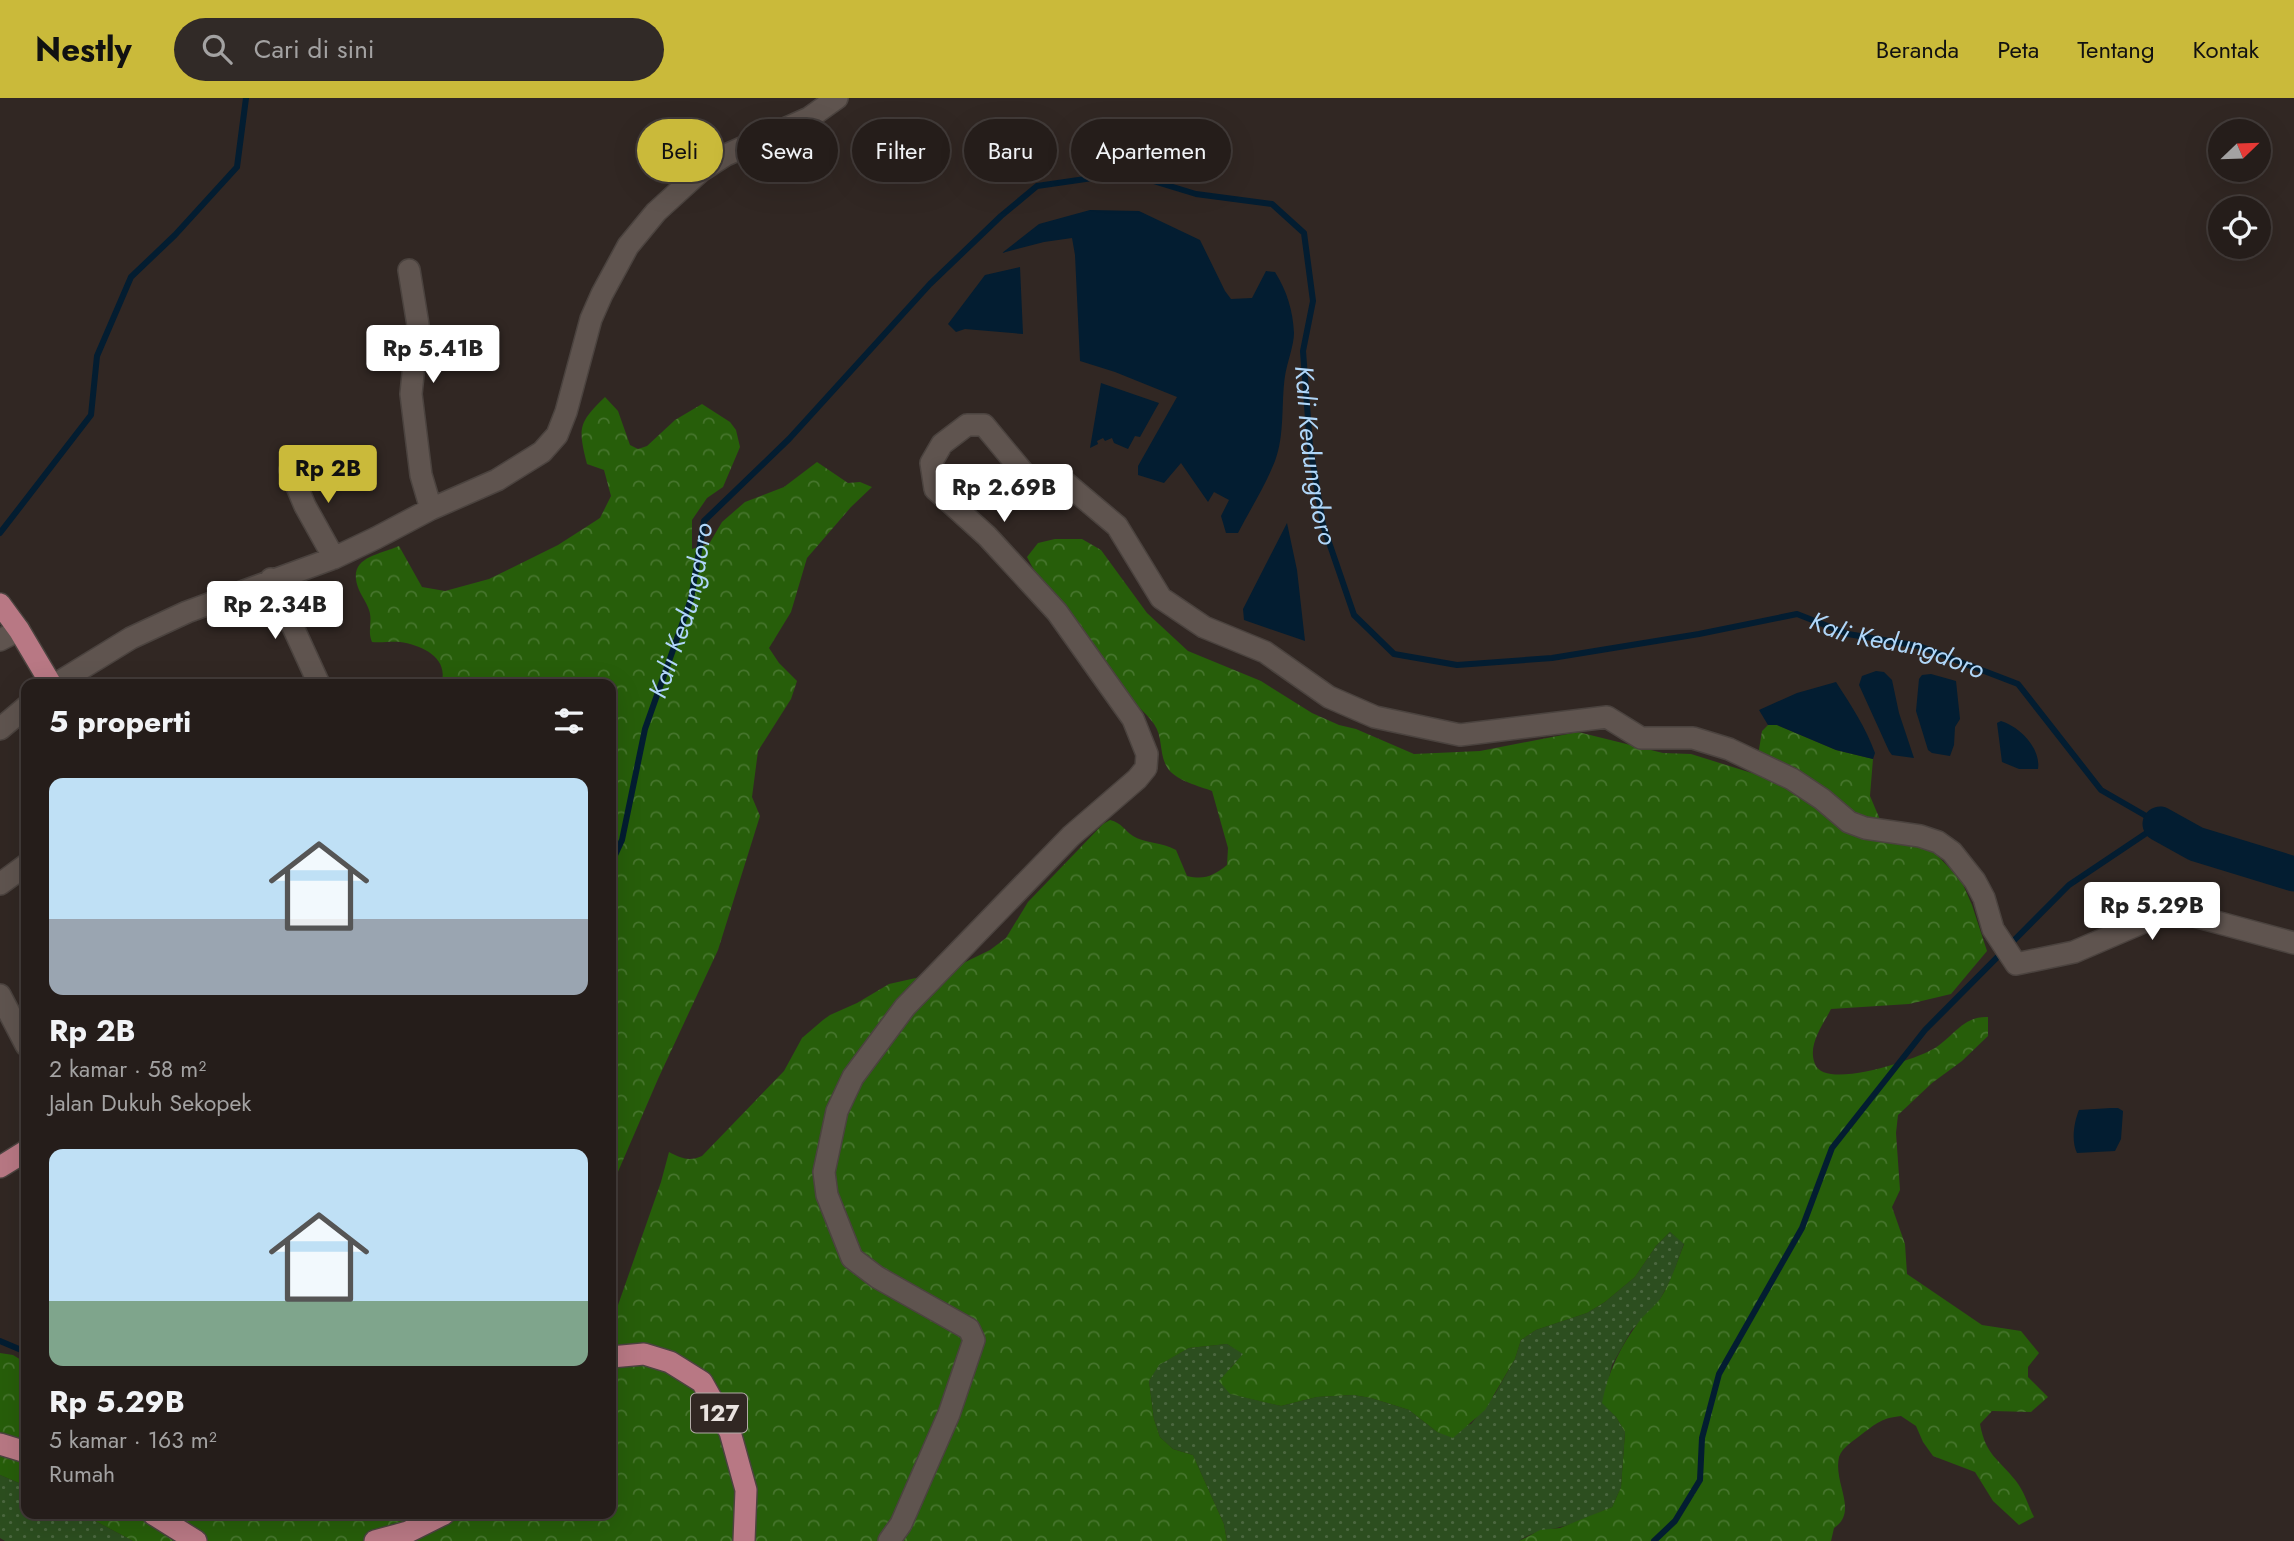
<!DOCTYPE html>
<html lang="id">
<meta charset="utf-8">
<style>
body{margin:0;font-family:Jost,sans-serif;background:#312a27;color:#f1f3f6;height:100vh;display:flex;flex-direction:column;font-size:26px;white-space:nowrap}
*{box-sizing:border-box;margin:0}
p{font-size:23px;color:#a3a2a2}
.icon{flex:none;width:38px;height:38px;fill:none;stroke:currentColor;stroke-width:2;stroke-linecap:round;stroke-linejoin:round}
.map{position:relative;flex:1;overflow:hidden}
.side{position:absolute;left:21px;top:581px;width:595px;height:840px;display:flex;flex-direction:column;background:#251d1a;border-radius:14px;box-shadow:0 7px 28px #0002,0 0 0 2px #423b39}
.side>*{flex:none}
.banner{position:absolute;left:637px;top:21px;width:665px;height:63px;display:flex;gap:14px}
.needle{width:46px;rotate:67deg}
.tools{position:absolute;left:2208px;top:21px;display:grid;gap:14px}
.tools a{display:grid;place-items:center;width:63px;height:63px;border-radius:50%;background:#251d1a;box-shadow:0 7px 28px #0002,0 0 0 2px #423b39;font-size:35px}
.price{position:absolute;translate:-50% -60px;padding:0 16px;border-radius:7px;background:#fff;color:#222;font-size:23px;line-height:46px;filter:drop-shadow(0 2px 4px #0008)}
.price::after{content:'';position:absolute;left:50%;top:42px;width:21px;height:16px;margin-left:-10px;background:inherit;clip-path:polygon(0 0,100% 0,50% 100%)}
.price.active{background:#caba3a;color:#111}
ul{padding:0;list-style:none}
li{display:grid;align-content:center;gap:14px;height:371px;padding:0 28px}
li span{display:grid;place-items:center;height:217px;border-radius:14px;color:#555}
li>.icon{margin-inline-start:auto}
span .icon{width:126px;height:126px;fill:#fffc;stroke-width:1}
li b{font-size:30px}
h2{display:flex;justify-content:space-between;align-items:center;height:84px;padding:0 28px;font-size:30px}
.tag{padding:0 24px;border-radius:32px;background:#251d1a;box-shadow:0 7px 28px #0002,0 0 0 2px #423b39;font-size:24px;line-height:63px}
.tag.active{background:#caba3a;color:#111}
header{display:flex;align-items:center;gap:42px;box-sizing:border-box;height:98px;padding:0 35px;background:#caba3a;color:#111}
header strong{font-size:33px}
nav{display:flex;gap:38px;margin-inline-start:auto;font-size:24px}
.search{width:490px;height:63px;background:#312a27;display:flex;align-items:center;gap:18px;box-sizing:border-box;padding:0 24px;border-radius:38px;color:#a3a2a2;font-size:26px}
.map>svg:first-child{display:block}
.grass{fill:url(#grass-dots)}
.forest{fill:url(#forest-crowns)}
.water{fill:#031d31}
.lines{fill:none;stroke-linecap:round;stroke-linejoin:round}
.stream{stroke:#031d31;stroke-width:6}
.river{stroke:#031d31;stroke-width:35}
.street-casing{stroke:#4b433f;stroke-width:24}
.primary-casing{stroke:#4b433f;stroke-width:24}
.street{stroke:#5f544f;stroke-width:21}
.primary{stroke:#b87884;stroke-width:21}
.labels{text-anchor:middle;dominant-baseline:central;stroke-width:6;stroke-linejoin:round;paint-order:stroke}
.shield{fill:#312723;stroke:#b2aba7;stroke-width:2}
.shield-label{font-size:23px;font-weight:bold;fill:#eae3e0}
.water-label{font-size:26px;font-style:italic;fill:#b0d6f8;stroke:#312723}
</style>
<header>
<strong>Nestly</strong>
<div class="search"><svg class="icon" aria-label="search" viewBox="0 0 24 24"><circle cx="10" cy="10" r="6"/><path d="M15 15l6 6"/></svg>Cari di sini</div>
<nav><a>Beranda</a><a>Peta</a><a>Tentang</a><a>Kontak</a></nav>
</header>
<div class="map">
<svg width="2294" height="1443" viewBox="0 0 2294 1443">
<defs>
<pattern id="grass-dots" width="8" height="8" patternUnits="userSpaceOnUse" patternTransform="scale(1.75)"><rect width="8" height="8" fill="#2c4e1f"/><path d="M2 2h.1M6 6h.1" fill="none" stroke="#4b673f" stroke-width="1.8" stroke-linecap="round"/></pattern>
<pattern id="forest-crowns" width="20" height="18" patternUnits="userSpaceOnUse" patternTransform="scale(1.75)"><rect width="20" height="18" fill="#275e0a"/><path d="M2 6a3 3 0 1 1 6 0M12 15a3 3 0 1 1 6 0" fill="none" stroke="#46752d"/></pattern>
</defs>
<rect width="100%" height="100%" fill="#312723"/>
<path class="grass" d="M1670 1134 1684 1145 1672 1179 1659 1203 1631 1233 1612 1267 1603 1305 1616 1319 1625 1334 1621 1389 1612 1409C1595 1416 1578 1425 1560 1429 1545 1433 1532 1433 1519 1443H1227L1224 1426 1193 1357 1173 1351 1160 1339 1154 1321 1149 1283 1158 1267 1189 1250 1227 1246 1244 1256 1231 1269V1296L1281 1308 1317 1299 1353 1297 1371 1300 1409 1312 1437 1334 1471 1326 1495 1296 1515 1261 1521 1242 1536 1232 1587 1215 1605 1204 1635 1179 1656 1148Z
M0 1377 26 1388V1416H82L133 1443H5L0 1440Z"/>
<path class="forest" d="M605 299 618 313 630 347 638 351 647 348 675 322 702 306 730 324 736 332 740 349 723 389 707 400 692 422V451L709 446 722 424 745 404 784 389 817 364 848 385 860 384 872 389 851 409 807 460 791 514 769 550 779 565 797 583 791 601 758 653 752 699 760 718 718 852 658 981 611 1090V586H441C450 560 422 547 400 544 392 543 381 545 372 544 367 533 373 523 369 512 367 505 362 499 359 492 346 460 375 458 399 448L422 489 445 493 489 481 558 447 600 420 611 398 604 372 587 366C578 330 578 325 605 299Z
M1055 441H1082L1101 452 1147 515 1188 553 1261 583 1312 615 1339 627 1356 631 1414 656 1480 653 1578 634 1663 655 1691 656 1755 676 1762 633 1768 627H1777L1836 652 1873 661 1870 698 1881 724 1905 743 1933 753 1961 782 1972 807 1987 853 1951 896 1909 906 1831 911C1823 927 1807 947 1815 966 1825 993 1917 961 1935 950 1954 938 1963 918 1988 919V938L1962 963 1932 985 1898 1017 1896 1035 1900 1092 1892 1109 1905 1146 1907 1176 1982 1227 2021 1233 2039 1255 2028 1269V1279L2048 1299 2031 1314 1992 1313 1980 1326C1986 1358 1998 1360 2016 1383 2024 1393 2028 1407 2034 1419L2019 1427 1993 1403 1975 1374 1933 1358 1923 1344 1916 1328 1901 1318C1882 1320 1877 1325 1862 1336 1855 1342 1842 1349 1839 1359 1833 1386 1859 1413 1834 1430L1831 1443H1519L1540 1432 1560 1430 1612 1409 1621 1389 1625 1334 1616 1319 1602 1305C1608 1273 1621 1247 1641 1221 1647 1214 1655 1208 1660 1201 1671 1184 1677 1164 1684 1146L1670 1134 1656 1148 1635 1179 1605 1204 1587 1215 1536 1232 1521 1242 1515 1261 1485 1312 1453 1340 1437 1334 1409 1312 1371 1300 1353 1297 1317 1299 1281 1308 1230 1296 1219 1283 1243 1256 1227 1246 1189 1250 1159 1267 1149 1283 1154 1321 1160 1339 1173 1351 1193 1357 1224 1426 1227 1443H133L82 1416H611V1272L614 1273 617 1210 661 1084 669 1054C681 1060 689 1064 702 1058L784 973 802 940 823 922 830 917 857 905 889 886 947 873 990 852 1006 840 1028 804 1103 726 1110 722C1122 725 1124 732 1133 738 1143 745 1163 744 1176 752L1187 778C1205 782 1213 778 1227 767L1228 750 1212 693C1199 688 1178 683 1169 672 1158 658 1164 640 1154 626 1145 613 1131 603 1120 592 1085 554 1051 505 1027 459L1038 445Z
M0 1255 13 1257 26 1265V1388L0 1377Z"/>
<path class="water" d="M1090 112 1139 113 1200 142 1225 193 1231 201 1252 200 1266 173 1275 174C1287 193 1293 213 1294 235 1294 247 1287 265 1285 278 1281 305 1285 337 1275 363 1265 388 1250 412 1238 435H1226L1221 418 1229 402 1214 394 1208 404 1181 365 1164 385 1138 377V368L1177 299 1115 274 1080 263 1075 157 1072 140 1044 144 1002 155 1039 126Z
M1020 169 1023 236 965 231 956 234 948 226 985 177Z
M1101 285 1159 305 1140 339 1135 338 1128 351 1114 345 1112 340 1105 343 1103 340 1097 343 1098 346 1090 350Z
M1287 425 1297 472 1305 543 1244 522 1243 511Z
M1876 573 1884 574 1892 582 1899 615 1914 660 1892 657 1889 653 1859 587 1862 578Z
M1931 576 1956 583 1960 621 1955 629 1954 647 1950 658 1932 655 1928 652 1916 613 1919 581 1922 577Z
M1836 584C1851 607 1866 630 1875 655L1873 661 1836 652 1777 627H1768L1759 612 1797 595Z
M2001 623C2020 629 2041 650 2038 671H2019L2002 664 1997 625Z
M2111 1010H2118L2123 1013 2121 1041 2115 1053 2077 1055C2071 1043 2074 1024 2079 1012Z"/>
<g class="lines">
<g class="stream">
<path d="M0 435 91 317 97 258 131 179 175 137 237 69 246 0"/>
<path id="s1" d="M611 766 622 742 645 631 691 501 704 423 789 341 930 186 1001 118 1037 88 1127 75 1196 96 1272 106 1304 135 1313 203 1303 253 1310 348 1323 427 1354 517 1394 556 1457 567 1552 560 1699 536 1797 516 1848 536 1919 548 2018 586 2101 692 2160 726 2069 787 1925 932 1832 1050 1802 1130 1719 1276 1702 1340 1700 1382 1675 1423 1654 1443"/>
<path d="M0 1243 26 1254"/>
</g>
<path class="river" d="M2160 726 2196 746 2294 776"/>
<g class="street-casing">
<path id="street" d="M409 172 418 227 411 296 421 377 431 411
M290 372 305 408 334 460
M271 481 319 586
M0 542 19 532
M56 586 131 540 187 514 334 460 376 440 431 411 497 382 542 354 557 337 566 314 591 221 602 196 628 148 656 114 701 73 726 57 809 20 837 0
M0 631 26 609
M0 786 26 767
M0 897 26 947
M889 1443 901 1426 949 1316 974 1242 969 1231 877 1179 852 1160 827 1097 824 1074 837 1013 853 979 905 909 1071 738 1137 681 1146 670 1147 656 1133 621 1057 514 987 438 935 391 931 365 942 346 967 327H984L1028 380H1060L1117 428 1161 500 1204 529 1265 554 1329 599 1375 619 1460 637 1607 619 1641 640H1693L1729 651 1792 681 1822 701 1849 724 1865 730 1920 738 1938 744 1952 754 1975 783 1984 800 1993 831 2016 866 2074 854 2160 817 2179 814 2294 845"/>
</g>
<g class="primary-casing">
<path id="primary" d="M0 506 19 532 51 586
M0 1069 26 1053
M611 1259 644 1256 670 1264 702 1284 730 1334 746 1392 744 1443
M0 1346 26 1354
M153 1416 196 1443
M375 1443 408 1434 444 1416"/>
</g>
<use href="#street" class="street"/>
<use href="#primary" class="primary"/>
</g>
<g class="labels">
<rect class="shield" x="691" y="1295.5" width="56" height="39" rx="5"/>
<g class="shield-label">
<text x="719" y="1315">127</text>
</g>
<g class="water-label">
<text stroke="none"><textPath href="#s1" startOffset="1337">Kali Kedungdoro</textPath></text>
<text stroke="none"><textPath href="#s1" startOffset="264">Kali Kedungdoro</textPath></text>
<text stroke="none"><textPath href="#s1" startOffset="2072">Kali Kedungdoro</textPath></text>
</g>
</g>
</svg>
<div class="tools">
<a><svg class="needle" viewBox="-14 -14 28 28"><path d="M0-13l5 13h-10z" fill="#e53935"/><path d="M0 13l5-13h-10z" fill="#a3a2a2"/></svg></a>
<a><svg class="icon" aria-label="locate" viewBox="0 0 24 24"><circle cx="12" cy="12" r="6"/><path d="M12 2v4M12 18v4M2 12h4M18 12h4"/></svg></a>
</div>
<b class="price" style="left:433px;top:287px">Rp 5.41B</b>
<b class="price active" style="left:328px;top:407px">Rp 2B</b>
<b class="price" style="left:1004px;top:426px">Rp 2.69B</b>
<b class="price" style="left:275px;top:543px">Rp 2.34B</b>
<b class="price" style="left:2152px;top:844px">Rp 5.29B</b>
<div class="banner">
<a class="tag active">Beli</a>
<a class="tag">Sewa</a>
<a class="tag">Filter</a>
<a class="tag">Baru</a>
<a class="tag">Apartemen</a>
</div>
<section class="side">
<h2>5 properti<svg class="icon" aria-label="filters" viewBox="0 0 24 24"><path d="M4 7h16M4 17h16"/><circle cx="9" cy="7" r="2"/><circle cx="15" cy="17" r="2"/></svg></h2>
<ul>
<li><span style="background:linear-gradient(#bfe0f5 65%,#9aa5b1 0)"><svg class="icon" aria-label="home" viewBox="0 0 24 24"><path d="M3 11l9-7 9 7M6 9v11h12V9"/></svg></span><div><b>Rp 2B</b><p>2 kamar · 58 m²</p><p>Jalan Dukuh Sekopek</p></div></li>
<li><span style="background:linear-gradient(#bfe0f5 70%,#7fa58c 0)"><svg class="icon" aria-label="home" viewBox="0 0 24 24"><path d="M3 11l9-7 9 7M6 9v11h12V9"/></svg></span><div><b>Rp 5.29B</b><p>5 kamar · 163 m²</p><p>Rumah</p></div></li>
</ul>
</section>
</div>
